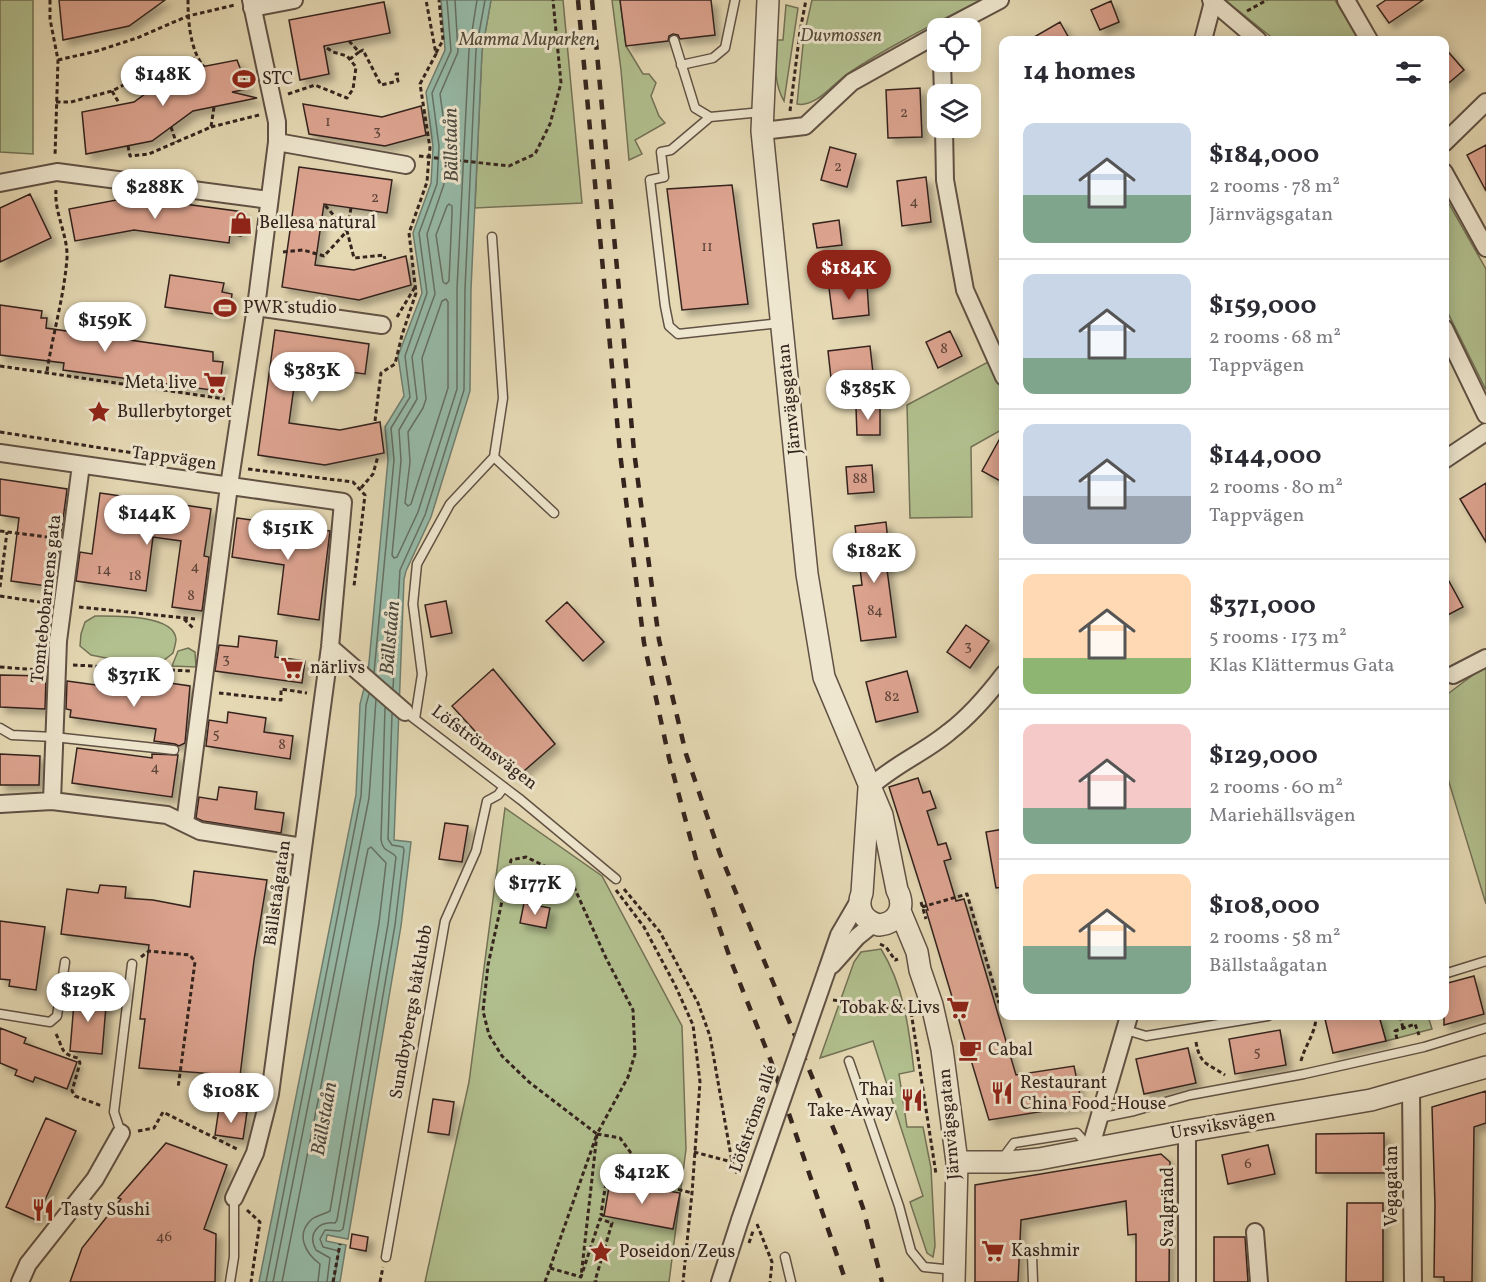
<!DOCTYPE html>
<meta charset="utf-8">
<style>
body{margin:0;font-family:Vollkorn,serif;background:#f7f7f7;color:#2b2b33;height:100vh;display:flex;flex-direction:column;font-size:22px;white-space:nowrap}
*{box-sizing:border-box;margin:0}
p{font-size:20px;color:#7c7c81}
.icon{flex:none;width:33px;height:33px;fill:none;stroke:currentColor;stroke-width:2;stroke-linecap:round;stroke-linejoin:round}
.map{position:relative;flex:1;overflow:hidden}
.sheet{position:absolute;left:999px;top:36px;width:450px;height:984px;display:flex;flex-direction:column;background:#fff;border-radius:12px;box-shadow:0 3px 15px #0003}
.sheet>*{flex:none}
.fabs{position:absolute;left:927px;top:18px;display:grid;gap:12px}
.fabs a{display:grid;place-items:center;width:54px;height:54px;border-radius:12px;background:#fff;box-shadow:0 3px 15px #0003;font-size:30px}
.price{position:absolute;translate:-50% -51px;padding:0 14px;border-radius:21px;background:#fff;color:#222;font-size:20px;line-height:39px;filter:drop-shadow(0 2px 3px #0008)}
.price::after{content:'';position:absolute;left:50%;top:36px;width:18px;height:14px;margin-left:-9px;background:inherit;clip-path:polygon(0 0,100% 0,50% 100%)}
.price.current{background:#8f2418;color:#fff}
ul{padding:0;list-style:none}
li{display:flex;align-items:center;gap:18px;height:150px;padding:0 24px}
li+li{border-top:2px solid #e1e1e2}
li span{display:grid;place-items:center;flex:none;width:168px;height:120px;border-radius:12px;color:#555}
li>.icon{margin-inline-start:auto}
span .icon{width:72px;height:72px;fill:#fffc;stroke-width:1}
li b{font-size:26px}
h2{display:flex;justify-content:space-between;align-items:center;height:72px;padding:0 24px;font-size:26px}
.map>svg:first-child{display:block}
.green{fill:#b2c08f;stroke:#737256;stroke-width:1.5}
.water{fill:#96bba9;stroke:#6f7f71;stroke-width:1.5}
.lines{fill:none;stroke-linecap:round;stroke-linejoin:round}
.shore{stroke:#657064;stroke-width:1.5}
.building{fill:#dca38f;stroke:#34241e;stroke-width:1.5;filter:url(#shadow)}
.service-casing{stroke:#605144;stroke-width:11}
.minor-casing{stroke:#605144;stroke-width:20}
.tertiary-casing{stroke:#605144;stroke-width:24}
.path{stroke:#34241e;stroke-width:3;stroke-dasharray:4.5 3;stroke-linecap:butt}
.service{stroke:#eee6ce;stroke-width:8}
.minor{stroke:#eee6ce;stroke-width:16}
.tertiary{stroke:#eee6ce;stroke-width:21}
.rail{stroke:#34241e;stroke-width:4.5;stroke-dasharray:10 10;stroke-linecap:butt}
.minor-bridge-casing{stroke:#605144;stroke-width:20;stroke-linecap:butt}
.path-bridge{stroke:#34241e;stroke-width:3;stroke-dasharray:4.5 3;stroke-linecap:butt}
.minor-bridge{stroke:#eee6ce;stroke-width:16}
.labels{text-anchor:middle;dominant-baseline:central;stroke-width:6;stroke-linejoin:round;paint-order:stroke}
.number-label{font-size:15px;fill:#5e443a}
.park-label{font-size:18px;font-style:italic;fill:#544b3a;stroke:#eee6ce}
.poi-label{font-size:18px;fill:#34241e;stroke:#eee6ce;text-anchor:start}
.street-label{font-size:18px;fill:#34241e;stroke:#eee6ce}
.water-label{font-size:20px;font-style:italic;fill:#4c4a41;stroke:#eee6ce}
</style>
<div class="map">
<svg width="1486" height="1282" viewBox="0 0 1486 1282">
<defs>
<filter id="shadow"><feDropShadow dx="5.5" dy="5.5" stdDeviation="3" flood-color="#0004"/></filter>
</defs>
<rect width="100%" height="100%" fill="#e5d9b4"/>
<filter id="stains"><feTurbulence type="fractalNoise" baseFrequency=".00333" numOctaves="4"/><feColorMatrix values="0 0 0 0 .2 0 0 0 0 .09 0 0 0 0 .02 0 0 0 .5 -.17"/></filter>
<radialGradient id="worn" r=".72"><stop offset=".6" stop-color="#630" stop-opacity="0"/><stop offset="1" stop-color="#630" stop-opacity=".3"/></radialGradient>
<path class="green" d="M0 0H33V154L0 152Z
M491 0H563L582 203 475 208 482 50Z
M612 0H620L626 46 643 74H649L656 83 651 96 659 116 665 123 635 140 642 154 629 160 621 70Z
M812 0H981C936 23 889 46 847 74 833 84 815 108 797 104L804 35Z
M1225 0H1335L1359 40H1275Z
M786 5 798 8 784 101C773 83 776 60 776 40H783Z
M1444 195 1486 269V390L1445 307Z
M988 362 1003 392V429L971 447 972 517 910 518 907 405Z
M95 616C114 616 174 614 176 639 176 643 174 649 173 653L163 661 137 658 111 659 91 655 80 646 81 634 85 622Z
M188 648 195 652 196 667 172 666 178 651Z
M1486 667V904L1445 769V696L1481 669Z
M505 808 602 876 682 1026 686 1149 669 1282H425L469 1082Z
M881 949C904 986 909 1029 914 1071L899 1074 907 1127H923L931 1168 935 1246 933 1257 927 1253 910 1202 923 1196 873 1041 820 1058 854 962 861 952Z
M1379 1016H1428L1432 1029 1386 1041Z"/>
<path class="water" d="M441 0H491L482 51 471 289 470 391 431 517 406 571 404 579 394 840 411 842 401 926 348 1239 327 1235 326 1241 346 1245 340 1282H259L356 795 360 704 368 673 388 460 385 427 404 396 398 356 422 293 413 233 431 183 433 147 426 92 445 50Z"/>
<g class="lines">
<path class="shore" d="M455 0 458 52 440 94 447 145 444 184 427 234 435 294 412 357 417 399 399 430 401 461 392 555 394 558 397 557 418 512 457 389V289L469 50 477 0
M449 204 452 206V214L449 281 446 284 443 282 436 235 447 206Z
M446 299 448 302V388L411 504 408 506 405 503 410 462 408 432 423 408 426 399 422 358 442 301Z
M374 673 394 460 391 428 410 397 405 356 427 293 419 233 437 184 439 146 432 93 451 51 447 0
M393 688 400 570 425 515 464 390 465 289 476 50 485 0
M266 1282 361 796 366 705 369 694
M273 1282 369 798 376 699
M282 1282 368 849 371 847 386 863 379 923 330 1211C325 1214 318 1215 312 1219 295 1234 305 1253 320 1264L318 1282
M327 1282 330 1258 316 1250C307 1234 318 1221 335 1223L337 1220 388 924 396 857C392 850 383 853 381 840L385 708
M334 1282 339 1251 323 1247 320 1239 325 1230 340 1231 343 1229 395 925 404 850 403 847 392 845 388 839 392 714"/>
</g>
<path class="building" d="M59 0H165L129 26 63 40Z
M620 0H711L715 35 680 39 678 35 673 34 669 36 668 41 626 46Z
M1386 0H1423L1389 23 1377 6Z
M1111 1 1119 22 1100 30 1091 10Z
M384 2 390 33 324 46 329 74 300 80 289 20Z
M1060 22 1070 40H1029Z
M1444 47 1464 70 1444 87Z
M237 60 248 89 232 92 257 98 193 111 152 141 86 154 82 112 134 102 175 72Z
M920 88 922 137 888 138 886 90Z
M303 104 382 117 421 106 426 135 385 146 309 134Z
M1486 145V191L1467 155Z
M830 147 856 154 847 187 821 180Z
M299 167 392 180 387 213 324 204 315 265 354 270 406 256 411 285 359 300 282 287Z
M926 177 931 222 902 226 897 181Z
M732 185 748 304 682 310 667 189Z
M30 194 51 238 0 262V208Z
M132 197 244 212 241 236 230 234 229 243 134 230 75 241 69 209Z
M839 220 842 245 817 248 813 224Z
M170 275 224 283 222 292 232 294 229 316 165 307Z
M867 284 869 315 833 319 829 288Z
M0 305 42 311 41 318H47L46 328 213 352V361L223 362 219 391 63 370 64 363 0 355Z
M275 330 369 344 365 374 297 365 289 423 340 430 380 422 384 453 325 465 258 455Z
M950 331 962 356 938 368 926 342Z
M870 346 873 373 831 378 828 351Z
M856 408H880V435H857Z
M1004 431V483L982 471Z
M872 465 874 492 848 494 846 467Z
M0 479 67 489 54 587 11 581 19 518 0 515Z
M1486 483V542L1460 499Z
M100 493 211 509 204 556 209 557 202 611 172 607 181 541 153 537 146 591 76 581 80 552 92 554Z
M237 518 330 531 319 620 278 614 284 565 232 557Z
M886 522 890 562H886L896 637 861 641 853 586 862 585 855 526Z
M1444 572 1463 607 1444 617Z
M446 601 452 633 431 637 425 605Z
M567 602 604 642 583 661 546 621Z
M966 625 989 641 970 668 947 652Z
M239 636 277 641 275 657 305 661 302 683 215 671 219 645 238 647Z
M493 669 555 744 517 777 452 706Z
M907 671 918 712 876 722 866 682Z
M0 675 46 676 45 709 0 707Z
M67 681 161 694 163 682 190 686 185 743 179 746 175 744 154 741 156 729 70 717 71 710 66 709Z
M228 712 266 718 264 732 293 736 290 759 206 746 209 720 227 723Z
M77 748 152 758V754L178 755 172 797 72 783Z
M0 754 40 756 39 785H0Z
M918 778 923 793 930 791 936 808 927 811 938 845 946 843 951 859 944 861 956 901 964 899 1016 1075 1074 1066 1082 1105 989 1120 926 910H928L889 787Z
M219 787 257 792 255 809 284 813 281 833 203 821 196 818 199 797 217 800Z
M445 823 468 826 462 862 439 859Z
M1004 829V887L996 888 986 832Z
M194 871 267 880 254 960 240 1076 139 1068 145 1019H140L149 945 61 934 67 889 98 893 100 885 126 887 125 898 153 900 190 907Z
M524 903 550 908 546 928 520 923Z
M0 921 45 927 36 990 9 986 10 980 0 979Z
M1474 976 1484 1014 1444 1025V984Z
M75 991 107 994 102 1054 70 1051Z
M1340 1016H1379L1386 1041 1333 1053 1325 1019Z
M0 1028 26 1038 24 1043 77 1062 67 1089 35 1077 33 1082 15 1075 17 1070 0 1063Z
M1280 1030 1286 1065 1235 1074 1229 1039Z
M1188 1048 1196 1083 1144 1094 1136 1059Z
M1486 1091V1123L1474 1127 1472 1282H1444V1277H1434L1435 1205 1432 1107Z
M433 1099 454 1102 449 1135 428 1132Z
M219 1108 247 1112 243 1139 215 1135Z
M46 1118 76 1131 36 1220 6 1207Z
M1384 1133V1173H1316V1134Z
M166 1143 227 1165 204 1229 216 1234 215 1282H70L82 1248 121 1199 118 1198Z
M1268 1145 1275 1174 1228 1184 1222 1155Z
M1161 1154 1170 1162 1169 1282H1136V1234L1128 1235 1126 1201 1021 1220 1018 1282H975V1185Z
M610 1181 680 1193 673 1229 604 1216Z
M1347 1203H1383V1282H1346Z
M352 1234 368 1237 366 1251 350 1248Z
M1214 1237H1245L1248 1282H1214Z"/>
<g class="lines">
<g class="service-casing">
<path id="service" d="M674 40 695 108 710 117 762 112
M681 65 713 58 725 48 735 0
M710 117 671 150 661 152 664 177 650 180 665 306 669 326 678 334 780 323
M494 457 554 513
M412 717 521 800 616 879
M415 719 422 674 413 604 417 564 450 504 494 457 503 398 492 237
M0 728 12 735 54 737 174 750
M1444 974 1486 961
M0 1014 50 1022 57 1016 65 962
M1126 1030 1146 1036 1268 1016
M849 1061 899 1206 911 1251 924 1267 954 1270
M1099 1118 1134 1111 1190 1095 1304 1074 1424 1047 1486 1028
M121 1133 114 1112 132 964
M1002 1159 1014 1143 1077 1133 1090 1148
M1032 1255 1033 1282
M386 1257 445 921 476 851 487 801 498 795 504 787
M785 1257 791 1282
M230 1282 234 1257V1198"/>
</g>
<g class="minor-casing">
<path id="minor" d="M1211 0 1258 40
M1346 0 1369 40
M252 8 294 0
M947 28 1000 0
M1203 40 1213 2
M942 62 943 94
M944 128 945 180 965 290 1004 377
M762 131 805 126 852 82 938 34
M277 142 406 165
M1444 143 1486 102
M1444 172 1486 248
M0 183 57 172 269 200
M256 307 382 325
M1444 328 1486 415
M0 453 343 502 330 647 270 1094 255 1153 234 1198
M1444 460 1486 432
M81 465 58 641 52 801 167 815 200 831 303 847
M330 647 405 712
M1453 675 1486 658
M869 788C893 765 924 753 949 732 970 716 988 695 1004 674
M0 804 52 801
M185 823 229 486 256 307 277 142V122L251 0
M832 965 857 937 873 924
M827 970 839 935 860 899
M1411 1090 1413 1282
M1090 1149 1129 1016
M1255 1232 1259 1282
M20 1282 28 1264 95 1179 121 1133
M720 1282 740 1220
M1187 1282V1131"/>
</g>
<g class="tertiary-casing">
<path id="tertiary" d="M768 0 762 131 807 574 824 677 882 815 897 890C906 907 898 923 879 925 863 921 856 908 862 893L869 788
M900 911 917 952 920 970 932 1005 942 1049 957 1162 954 1282
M957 1162H1008L1039 1159 1187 1131 1371 1100 1486 1067"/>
</g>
<path class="path" d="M50 0V19L58 60 55 156
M188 0C188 21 190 50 204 67
M1247 11 1267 0
M349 41 359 52 350 59
M359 52 363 50 381 85 398 81 396 74H399
M436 53 443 40 439 0
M58 60 97 51 137 38 188 16 235 5
M112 91 119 103
M288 94 315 85 347 98 353 89 356 67 347 56 333 52 324 46
M56 102H71L112 91 160 66 196 58
M790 111 800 31 806 0
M171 127 176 142
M211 127 259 115
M128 146 130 156 149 154 211 127 214 107
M419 156 509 166 535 154 550 124 561 83 553 0
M351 208 347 231 354 258 384 255 385 259
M283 252 303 250 324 256 347 231 324 204
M397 317 415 287
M0 366 225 399
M47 371C53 333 64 297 67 258 68 235 54 213 56 190
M375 421 381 373 395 364 402 335 416 293 409 233 427 182 429 156 430 148 420 84 436 54 426 0
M0 432 146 455
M248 469 353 482 365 495 354 586
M361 488 373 474 378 456
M0 531 55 538
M0 587 7 532
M0 596 46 603
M79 607 195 619
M184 619 194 629
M73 665 190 671
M0 667 40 670
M219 693 281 700V689L307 693
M624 889 660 932 698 1003 710 1036 732 1162 738 1176
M616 890 644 927 675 985 693 1025 700 1082 692 1193 683 1282
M921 902 926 919
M922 907 967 894 999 1003
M880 944 886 947 895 960 898 959
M141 957 149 951 190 955 195 962 178 1088
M833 1000 911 1011
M910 1005 936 1174
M1400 1016 1403 1028
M56 1034C64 1049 59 1053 78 1058L80 1063 72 1091 75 1096 102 1106
M1397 1039 1395 1031 1415 1024 1419 1035
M1196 1042C1200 1065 1207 1063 1225 1075
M1301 1061C1305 1045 1316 1033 1316 1016
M138 1131 154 1128 163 1112 239 1150
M597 1134 620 1138 653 1183 692 1193
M694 1152 732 1162
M247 1210 260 1222 251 1282
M604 1216 601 1214 607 1176 652 1183
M757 1224 772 1262 770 1282
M550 1268 581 1277
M333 1282 340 1244
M380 1282 383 1267
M545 1282 597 1134 529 1082 502 1056 489 1035 483 1011 488 965 511 860 526 857 555 871 574 887 606 958 633 1010 635 1054 628 1077 597 1134 581 1277 600 1219 612 1223 595 1281 597 1282"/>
<use href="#service" class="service"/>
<use href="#minor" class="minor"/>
<use href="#tertiary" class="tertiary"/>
<path class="rail" d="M578 0 620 453 644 643 669 758 697 863 731 961 771 1061 846 1282
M592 0 634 451 659 640 686 754 720 854 846 1159 863 1208 882 1282"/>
<g class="minor-bridge-casing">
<path id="minor-bridge" d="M740 1220 827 970"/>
</g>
<path class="path-bridge" d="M749 1243 753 1231"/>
<use href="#minor-bridge" class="minor-bridge"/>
</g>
<defs>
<g id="stadium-bare" transform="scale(1.8)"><path d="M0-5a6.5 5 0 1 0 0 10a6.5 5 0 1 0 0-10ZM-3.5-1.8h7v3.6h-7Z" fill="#8f2418" stroke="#eee6ce" stroke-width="2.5" paint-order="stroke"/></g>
<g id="shop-bare" transform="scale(1.8)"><path d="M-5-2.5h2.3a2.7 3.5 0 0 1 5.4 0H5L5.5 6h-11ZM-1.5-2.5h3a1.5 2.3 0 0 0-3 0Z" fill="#8f2418" stroke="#eee6ce" stroke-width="2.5" paint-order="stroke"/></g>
<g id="supermarket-bare" transform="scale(1.8)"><path d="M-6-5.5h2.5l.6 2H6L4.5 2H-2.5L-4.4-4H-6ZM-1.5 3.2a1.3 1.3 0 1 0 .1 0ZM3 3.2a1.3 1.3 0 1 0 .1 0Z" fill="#8f2418" stroke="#eee6ce" stroke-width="2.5" paint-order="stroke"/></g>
<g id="sight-bare" transform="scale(1.8)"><path d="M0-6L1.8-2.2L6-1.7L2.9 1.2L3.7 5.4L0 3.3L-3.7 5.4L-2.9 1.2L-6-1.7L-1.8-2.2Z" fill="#8f2418" stroke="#eee6ce" stroke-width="2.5" paint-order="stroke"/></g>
<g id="cafe-bare" transform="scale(1.8)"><path d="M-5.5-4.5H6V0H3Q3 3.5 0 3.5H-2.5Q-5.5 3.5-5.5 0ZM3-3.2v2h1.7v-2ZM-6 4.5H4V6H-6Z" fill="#8f2418" stroke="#eee6ce" stroke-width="2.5" paint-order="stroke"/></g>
<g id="restaurant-bare" transform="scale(1.8)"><path d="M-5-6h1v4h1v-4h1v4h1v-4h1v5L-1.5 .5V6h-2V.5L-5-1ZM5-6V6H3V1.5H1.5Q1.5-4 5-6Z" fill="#8f2418" stroke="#eee6ce" stroke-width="2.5" paint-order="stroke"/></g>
</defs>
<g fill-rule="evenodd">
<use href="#stadium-bare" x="244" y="79"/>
<use href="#shop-bare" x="241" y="223"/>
<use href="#stadium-bare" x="225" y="308"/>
<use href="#supermarket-bare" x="215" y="383"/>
<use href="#sight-bare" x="99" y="412"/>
<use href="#supermarket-bare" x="292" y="668"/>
<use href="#supermarket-bare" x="958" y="1008"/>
<use href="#cafe-bare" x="970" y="1050"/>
<use href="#restaurant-bare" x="1002" y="1093"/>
<use href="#restaurant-bare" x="912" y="1100"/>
<use href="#restaurant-bare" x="43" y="1210"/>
<use href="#supermarket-bare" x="993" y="1251"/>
<use href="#sight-bare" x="601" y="1252"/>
</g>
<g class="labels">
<g class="number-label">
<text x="904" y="113">2</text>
<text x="328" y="122">1</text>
<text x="377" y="131">3</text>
<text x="838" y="167">2</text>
<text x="375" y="198">2</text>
<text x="914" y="202">4</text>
<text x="707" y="247">11</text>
<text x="944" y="349">8</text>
<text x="860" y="479">88</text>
<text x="195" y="567">4</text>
<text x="104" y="570">14</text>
<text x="135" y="576">18</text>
<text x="191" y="596">8</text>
<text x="875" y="611">84</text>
<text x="968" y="646">3</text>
<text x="226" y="659">3</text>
<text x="892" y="697">82</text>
<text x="216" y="734">5</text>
<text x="282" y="745">8</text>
<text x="155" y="768">4</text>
<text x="1257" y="1052">5</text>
<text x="1248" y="1164">6</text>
<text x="164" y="1237">46</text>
</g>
<g class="park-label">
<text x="841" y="36">Duvmossen</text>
<text x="527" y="40">Mamma Muparken</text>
</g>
<g class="poi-label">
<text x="262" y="79">STC</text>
<text x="259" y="223">Bellesa natural</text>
<text x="243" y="308">PWR studio</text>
<text x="197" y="383" text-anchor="end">Meta live</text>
<text x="117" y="412">Bullerbytorget</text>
<text x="310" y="668">närlivs</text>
<text x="940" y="1008" text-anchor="end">Tobak &amp; Livs</text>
<text x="988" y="1050">Cabal</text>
<text x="1020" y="1083">Restaurant<tspan x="1020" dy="21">China Food-House</tspan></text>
<text x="894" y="1090" text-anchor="end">Thai<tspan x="894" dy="21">Take-Away</tspan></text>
<text x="61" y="1210">Tasty Sushi</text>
<text x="1011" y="1251">Kashmir</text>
<text x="619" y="1252">Poseidon/Zeus</text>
</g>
<g class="street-label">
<text transform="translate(790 399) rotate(-96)">Järnvägsgatan</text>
<text transform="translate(174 459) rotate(8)">Tappvägen</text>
<text transform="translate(47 599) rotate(-84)">Tomtebobarnens gata</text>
<text transform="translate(484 748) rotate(37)">Löfströmsvägen</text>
<text transform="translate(278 893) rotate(-82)">Bällstaågatan</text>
<text transform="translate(412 1012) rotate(-80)">Sundbybergs båtklubb</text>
<text transform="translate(754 1119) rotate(-71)">Löfströms allé</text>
<text transform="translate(950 1124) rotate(-95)">Järnvägsgatan</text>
<text transform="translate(1223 1125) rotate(-10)">Ursviksvägen</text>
<text transform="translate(1392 1186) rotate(-90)">Vegagatan</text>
<text transform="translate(1168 1207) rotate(-90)">Svalgränd</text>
</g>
<g class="water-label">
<text transform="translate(452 145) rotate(-91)">Bällstaån</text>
<text transform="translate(391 638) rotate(-85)">Bällstaån</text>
<text transform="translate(325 1119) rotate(-80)">Bällstaån</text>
</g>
</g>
<rect width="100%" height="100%" filter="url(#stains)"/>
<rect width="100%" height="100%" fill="url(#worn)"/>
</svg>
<div class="fabs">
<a><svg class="icon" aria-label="locate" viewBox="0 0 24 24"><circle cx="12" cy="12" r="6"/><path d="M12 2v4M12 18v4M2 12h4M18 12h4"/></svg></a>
<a><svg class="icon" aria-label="layers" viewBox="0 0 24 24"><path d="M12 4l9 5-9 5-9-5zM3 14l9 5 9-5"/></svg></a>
</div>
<b class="price" style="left:163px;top:107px">$148K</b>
<b class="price" style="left:155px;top:220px">$288K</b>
<b class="price current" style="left:849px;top:301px">$184K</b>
<b class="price" style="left:105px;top:353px">$159K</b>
<b class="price" style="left:312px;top:403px">$383K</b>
<b class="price" style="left:868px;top:421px">$385K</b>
<b class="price" style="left:147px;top:546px">$144K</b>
<b class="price" style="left:288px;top:561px">$151K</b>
<b class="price" style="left:874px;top:584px">$182K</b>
<b class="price" style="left:134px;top:708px">$371K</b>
<b class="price" style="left:535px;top:916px">$177K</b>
<b class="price" style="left:88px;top:1023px">$129K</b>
<b class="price" style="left:231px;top:1124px">$108K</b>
<b class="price" style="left:642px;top:1205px">$412K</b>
<section class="sheet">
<h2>14 homes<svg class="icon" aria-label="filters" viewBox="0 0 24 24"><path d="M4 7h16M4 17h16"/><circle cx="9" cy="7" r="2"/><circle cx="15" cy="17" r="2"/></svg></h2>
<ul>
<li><span style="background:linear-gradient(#c9d6e8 60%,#7fa58c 0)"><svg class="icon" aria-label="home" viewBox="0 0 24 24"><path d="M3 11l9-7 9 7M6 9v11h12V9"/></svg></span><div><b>$184,000</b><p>2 rooms · 78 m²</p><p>Järnvägsgatan</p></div></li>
<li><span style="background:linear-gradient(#c9d6e8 70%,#7fa58c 0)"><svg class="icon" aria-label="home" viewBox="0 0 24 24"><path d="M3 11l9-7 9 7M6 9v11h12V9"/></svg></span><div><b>$159,000</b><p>2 rooms · 68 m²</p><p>Tappvägen</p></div></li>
<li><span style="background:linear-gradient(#c9d6e8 60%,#9aa5b1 0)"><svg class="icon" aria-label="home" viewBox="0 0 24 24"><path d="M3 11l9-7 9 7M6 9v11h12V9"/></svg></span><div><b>$144,000</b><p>2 rooms · 80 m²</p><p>Tappvägen</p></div></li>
<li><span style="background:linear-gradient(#ffd9b3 70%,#8fb573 0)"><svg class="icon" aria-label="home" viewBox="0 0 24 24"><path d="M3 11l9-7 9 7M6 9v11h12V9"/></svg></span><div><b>$371,000</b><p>5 rooms · 173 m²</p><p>Klas Klättermus Gata</p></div></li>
<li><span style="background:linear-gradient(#f6c9c9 70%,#7fa58c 0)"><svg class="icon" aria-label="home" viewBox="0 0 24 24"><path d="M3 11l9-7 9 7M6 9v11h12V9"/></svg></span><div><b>$129,000</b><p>2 rooms · 60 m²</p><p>Mariehällsvägen</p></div></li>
<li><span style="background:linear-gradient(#ffd9b3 60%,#7fa58c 0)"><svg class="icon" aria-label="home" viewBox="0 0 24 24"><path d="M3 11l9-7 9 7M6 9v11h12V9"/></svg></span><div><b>$108,000</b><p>2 rooms · 58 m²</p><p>Bällstaågatan</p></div></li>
</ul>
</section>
</div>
